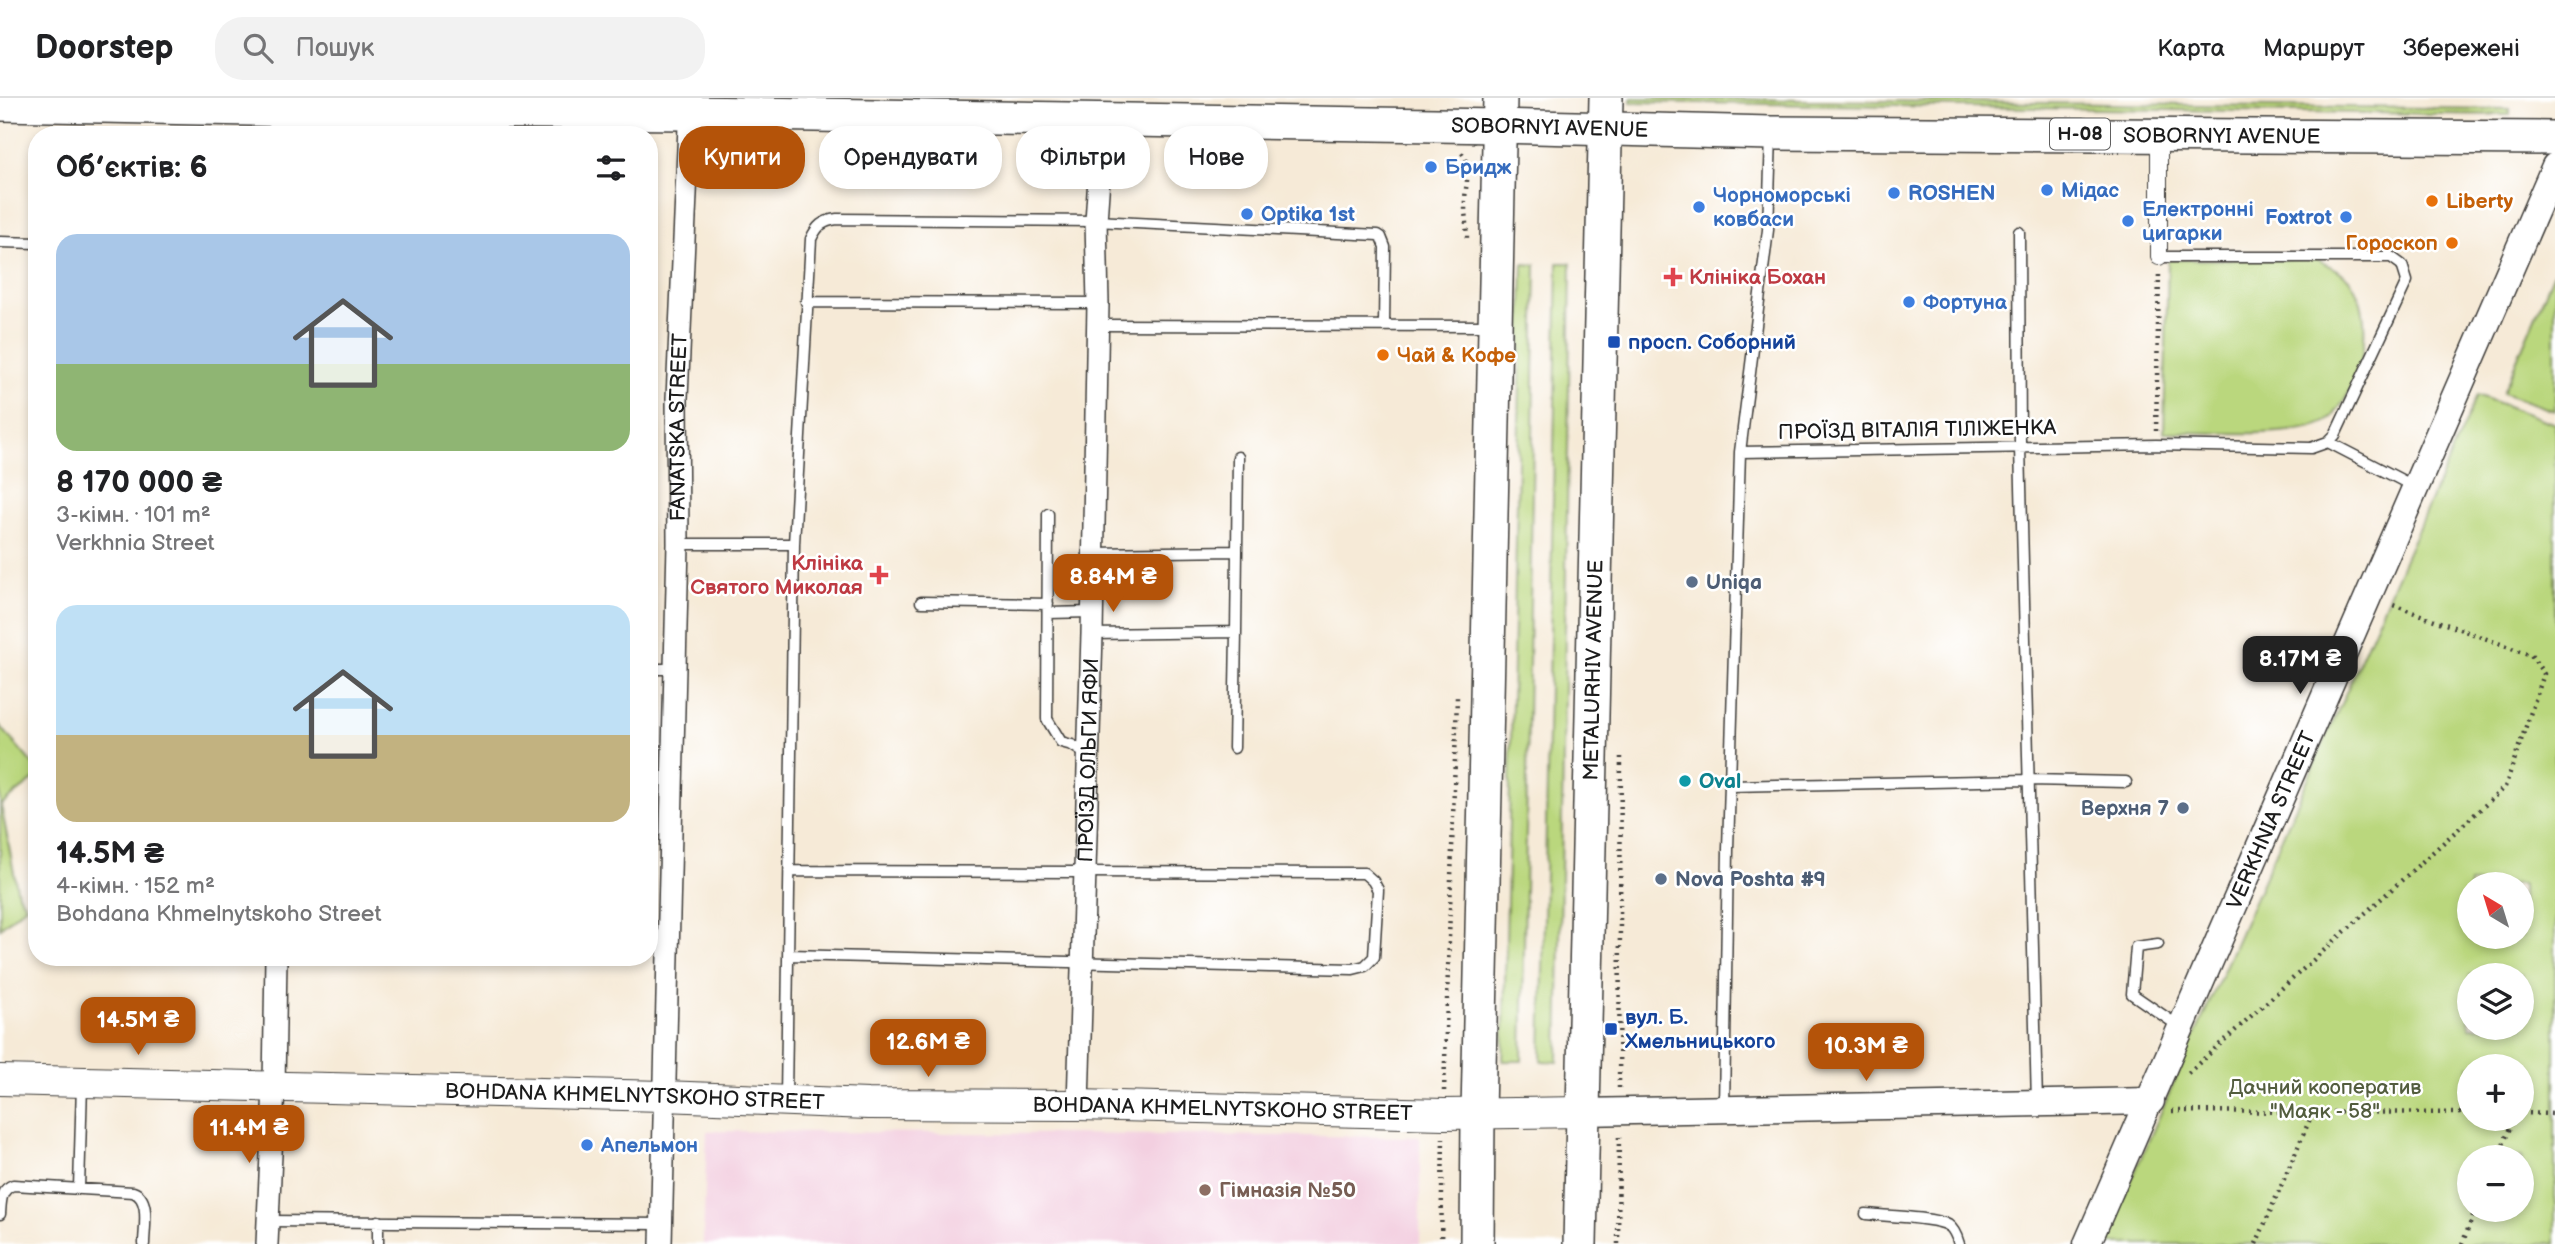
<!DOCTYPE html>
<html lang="uk">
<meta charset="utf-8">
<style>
body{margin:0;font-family:"Balsamiq Sans",sans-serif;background:#f2f2f2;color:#202124;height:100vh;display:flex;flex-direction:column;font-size:26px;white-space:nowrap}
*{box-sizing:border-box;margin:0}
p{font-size:23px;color:#757577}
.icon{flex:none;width:38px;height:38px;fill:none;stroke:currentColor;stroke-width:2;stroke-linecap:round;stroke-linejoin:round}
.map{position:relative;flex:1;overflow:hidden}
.panel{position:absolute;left:28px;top:28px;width:630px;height:840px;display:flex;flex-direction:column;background:#fff;border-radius:28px;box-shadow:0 4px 10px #0003}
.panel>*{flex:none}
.top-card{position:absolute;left:679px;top:28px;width:665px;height:63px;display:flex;gap:14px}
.needle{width:46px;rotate:322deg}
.tools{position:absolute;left:2457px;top:774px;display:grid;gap:14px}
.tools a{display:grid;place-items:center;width:77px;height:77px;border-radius:50%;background:#fff;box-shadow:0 4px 10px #0003;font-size:35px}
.price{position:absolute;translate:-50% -60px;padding:0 16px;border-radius:14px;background:#b45309;color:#fff;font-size:23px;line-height:46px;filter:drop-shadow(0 2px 4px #0008)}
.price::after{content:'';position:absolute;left:50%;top:42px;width:21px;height:16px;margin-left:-10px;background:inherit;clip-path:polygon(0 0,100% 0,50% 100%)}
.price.selected{background:#222;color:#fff}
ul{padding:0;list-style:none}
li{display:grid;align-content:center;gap:14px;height:371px;padding:0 28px}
li span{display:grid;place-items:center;height:217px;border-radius:21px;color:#555}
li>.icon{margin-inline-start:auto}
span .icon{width:126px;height:126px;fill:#fffc;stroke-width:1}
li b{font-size:30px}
h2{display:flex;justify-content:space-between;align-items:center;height:84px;padding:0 28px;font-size:30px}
.chip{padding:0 24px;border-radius:28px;background:#fff;box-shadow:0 4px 10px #0003;font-size:24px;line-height:63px}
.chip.selected{background:#b45309;color:#fff}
header{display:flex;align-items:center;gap:42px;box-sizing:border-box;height:98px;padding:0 35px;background:#fff;border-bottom:2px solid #e0e0e0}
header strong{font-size:33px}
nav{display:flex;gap:38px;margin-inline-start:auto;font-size:24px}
.search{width:490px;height:63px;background:#f2f2f2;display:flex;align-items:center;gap:18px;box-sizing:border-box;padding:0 24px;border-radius:28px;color:#757577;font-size:26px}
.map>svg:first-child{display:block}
.built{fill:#f3cfe0}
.green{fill:#bad77d;stroke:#6b7a4c;stroke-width:2;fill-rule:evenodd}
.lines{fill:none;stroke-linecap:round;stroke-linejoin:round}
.service-casing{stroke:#3d3b38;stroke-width:13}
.pedestrian-casing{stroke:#3d3b38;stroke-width:18}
.minor-casing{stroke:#3d3b38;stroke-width:24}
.tertiary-casing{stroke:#3d3b38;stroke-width:29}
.secondary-casing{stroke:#3d3b38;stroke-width:32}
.primary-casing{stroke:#3d3b38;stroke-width:36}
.path{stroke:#3d3b38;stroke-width:4.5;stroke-dasharray:2 5;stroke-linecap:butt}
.service{stroke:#fff;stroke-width:10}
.pedestrian{stroke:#fff;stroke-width:16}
.minor{stroke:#fff;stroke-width:21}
.tertiary{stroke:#fff;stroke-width:26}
.secondary{stroke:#fff;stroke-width:30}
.primary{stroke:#fff;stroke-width:33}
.shop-dot{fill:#3f7fe0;stroke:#fff;stroke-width:2.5}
.food-dot{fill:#e8710a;stroke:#fff;stroke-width:2.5}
.health-dot{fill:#e0444e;stroke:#fff;stroke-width:2.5}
.transit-dot{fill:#1a4fb4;stroke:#fff;stroke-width:2.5}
.service-dot{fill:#5c6f8a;stroke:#fff;stroke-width:2.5}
.culture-dot{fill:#0f9aa8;stroke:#fff;stroke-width:2.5}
.education-dot{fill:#8d6e63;stroke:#fff;stroke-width:2.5}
.labels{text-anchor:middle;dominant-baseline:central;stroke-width:5;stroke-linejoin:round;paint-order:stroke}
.shield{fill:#fff;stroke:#606060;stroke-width:2}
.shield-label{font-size:19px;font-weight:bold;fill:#1c1c1c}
.street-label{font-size:21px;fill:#1c1c1c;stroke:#fff}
.shop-label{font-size:21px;font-weight:bold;fill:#366cbe;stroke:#fff;text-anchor:start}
.food-label{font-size:21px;font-weight:bold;fill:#c56008;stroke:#fff;text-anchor:start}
.health-label{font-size:21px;font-weight:bold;fill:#be3a42;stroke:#fff;text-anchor:start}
.transit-label{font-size:21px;font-weight:bold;fill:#164399;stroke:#fff;text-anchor:start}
.service-label{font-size:21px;font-weight:bold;fill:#4e5e75;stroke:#fff;text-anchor:start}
.culture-label{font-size:21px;font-weight:bold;fill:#0d838f;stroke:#fff;text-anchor:start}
.park-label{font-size:21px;fill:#535d3e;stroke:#fff}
.education-label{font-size:21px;font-weight:bold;fill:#785e54;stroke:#fff;text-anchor:start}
</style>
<header>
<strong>Doorstep</strong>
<div class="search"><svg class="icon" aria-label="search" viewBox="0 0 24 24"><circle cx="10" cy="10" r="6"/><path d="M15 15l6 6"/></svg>Пошук</div>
<nav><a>Карта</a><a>Маршрут</a><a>Збережені</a></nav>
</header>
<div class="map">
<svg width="2555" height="1146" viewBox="0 0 2555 1146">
<rect width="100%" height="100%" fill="#fff"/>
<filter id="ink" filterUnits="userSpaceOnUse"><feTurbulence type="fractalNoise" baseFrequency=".0143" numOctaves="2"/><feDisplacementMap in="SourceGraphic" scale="14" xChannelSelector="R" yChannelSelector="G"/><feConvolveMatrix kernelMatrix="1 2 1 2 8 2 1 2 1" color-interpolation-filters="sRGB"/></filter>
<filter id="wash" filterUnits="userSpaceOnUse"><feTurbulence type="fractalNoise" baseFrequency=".00686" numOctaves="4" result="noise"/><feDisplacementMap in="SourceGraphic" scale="28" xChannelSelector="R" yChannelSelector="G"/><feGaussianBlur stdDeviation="1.57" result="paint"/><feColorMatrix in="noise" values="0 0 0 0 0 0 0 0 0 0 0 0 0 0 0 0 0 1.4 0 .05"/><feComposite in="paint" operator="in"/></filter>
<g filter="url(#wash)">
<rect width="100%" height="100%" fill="#f6ead7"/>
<path class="built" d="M707 1033 1420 1039V1146H703Z"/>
<path class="green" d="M1631 0 2509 11V17L1631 4Z
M2317 161C2326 167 2342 173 2349 181 2375 215 2365 275 2341 307 2337 312 2333 320 2328 323 2298 341 2203 334 2164 334L2168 162Z
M1558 165H1571L1558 964 1541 963Z
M1523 166 1536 167 1522 963H1503Z
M2555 172V313L2503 295Z
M2477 297 2555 326V1146H2103ZM2469 786H2522V838H2469ZM2469 877H2522V929H2469ZM2469 968H2522V1020H2469ZM2469 1059H2522V1111H2469Z
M0 628 37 671V679L1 707 18 796 26 808 0 830Z"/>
</g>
<g filter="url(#ink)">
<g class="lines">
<g class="service-casing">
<path id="service" d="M2019 134 2020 349 2037 1005
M0 144 37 145
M2159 159H2391L2402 167 2407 183 2335 337 2328 344
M806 204 1098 205
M1097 227 1493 228
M1740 354 1768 132 1771 37
M1048 416 1047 621 1061 644 1072 647 1089 658
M678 446H794
M1237 453 1238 359
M921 504 1048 506
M1048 515 1092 514
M1092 536 1236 534 1237 453 1093 455
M649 571H674
M1234 650 1236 534
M1730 688 2029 682 2126 684
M2158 846 2136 849 2132 896 2180 929
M789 857 1353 871 1365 868 1374 859 1378 792 1373 783 1364 775 791 773
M786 1000 794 446 811 141C817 128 822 123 837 121L1096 123 1378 137 1381 139 1385 149 1384 228
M1724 1011 1728 751 1740 354 2156 347 2311 350 2328 344 2415 389
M79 1090 82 986
M0 1116C1 1103 0 1092 13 1087L133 1094C151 1100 144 1130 144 1146
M1866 1116C1884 1118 1934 1119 1948 1127 1954 1131 1957 1139 1959 1146
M268 1123 662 1126
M378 1146V1123"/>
</g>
<g class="pedestrian-casing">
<path id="pedestrian" d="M2159 159V37"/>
</g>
<g class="minor-casing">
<g id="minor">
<path d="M299 37 300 2"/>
<path id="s1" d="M1078 1007 1092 536 1098 205 1096 123 1103 23"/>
<path d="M267 1146 274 989 276 859"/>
<path id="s2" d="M661 1146 678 446 677 300 690 6"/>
</g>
</g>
<g class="tertiary-casing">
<g id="tertiary">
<path d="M1582 1014 2151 1003"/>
<path id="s3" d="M2087 1146 2555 68"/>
</g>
</g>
<g class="secondary-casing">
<g id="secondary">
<path id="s4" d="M0 982 664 998 868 1006 1078 1007 1444 1016 1582 1014"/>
</g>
</g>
<g class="primary-casing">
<g id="primary">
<path id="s5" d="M0 6 300 12 690 15 1499 28 1771 35 2555 40"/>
<path d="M1477 1146 1478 1016 1500 0"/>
<path id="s6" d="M1580 1146 1606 0"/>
</g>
</g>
<path class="path" d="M1462 55C1473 70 1464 90 1465 107 1465 119 1467 131 1467 143
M2156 333 2159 174
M2188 975 2505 689 2544 576 2531 557 2390 506
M1619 990 1621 656
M1444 993 1457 599
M2172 1013 2469 1015
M2522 1015 2555 1016
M2498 1059 2514 1020
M1441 1146 1443 1040
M1618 1146 1619 1034
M2256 1146 2313 1014
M2462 1146 2476 1111"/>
<use href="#service" class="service"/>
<use href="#pedestrian" class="pedestrian"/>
<use href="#minor" class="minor"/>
<use href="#tertiary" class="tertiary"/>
<use href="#secondary" class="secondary"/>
<use href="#primary" class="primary"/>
</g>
</g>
<g class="shop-dot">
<circle cx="1431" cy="69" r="7"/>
<circle cx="2047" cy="92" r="7"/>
<circle cx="1894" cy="95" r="7"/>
<circle cx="1699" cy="109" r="7"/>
<circle cx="1247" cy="116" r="7"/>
<circle cx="2346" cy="119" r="7"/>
<circle cx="2128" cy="123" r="7"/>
<circle cx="1909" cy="204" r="7"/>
<circle cx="587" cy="1047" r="7"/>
</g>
<g class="food-dot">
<circle cx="2432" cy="103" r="7"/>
<circle cx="2452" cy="145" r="7"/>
<circle cx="1383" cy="257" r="7"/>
</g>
<g class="health-dot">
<path d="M1669.5 168.5h7v7h7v7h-7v7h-7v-7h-7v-7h7z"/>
<path d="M875.5 466.5h7v7h7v7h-7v7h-7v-7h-7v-7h7z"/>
</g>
<g class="transit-dot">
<rect x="1607" y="237" width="14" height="14" rx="3.5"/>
<rect x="1604" y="924" width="14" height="14" rx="3.5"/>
</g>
<g class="service-dot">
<circle cx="1692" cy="484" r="7"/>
<circle cx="2183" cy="710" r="7"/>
<circle cx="1661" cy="781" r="7"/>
</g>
<circle class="culture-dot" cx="1685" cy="683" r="7"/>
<circle class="education-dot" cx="1205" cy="1092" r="7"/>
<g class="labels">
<rect class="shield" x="2050" y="20.5" width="60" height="31" rx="5"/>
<g class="shield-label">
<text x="2080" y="36">Н-08</text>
</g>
<g class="street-label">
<text stroke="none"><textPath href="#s5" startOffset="1550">SOBORNYI AVENUE</textPath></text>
<text stroke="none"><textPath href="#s5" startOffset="2222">SOBORNYI AVENUE</textPath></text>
<text stroke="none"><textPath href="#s2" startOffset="817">FANATSKA STREET</textPath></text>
<text transform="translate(1917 332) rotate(-1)">ПРОЇЗД ВІТАЛІЯ ТІЛІЖЕНКА</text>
<text stroke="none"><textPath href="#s6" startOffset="574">METALURHIV AVENUE</textPath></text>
<text stroke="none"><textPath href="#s1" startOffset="345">ПРОЇЗД ОЛЬГИ ЯФИ</textPath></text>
<text stroke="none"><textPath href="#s3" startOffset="462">VERKHNIA STREET</textPath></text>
<text stroke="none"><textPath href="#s4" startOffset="635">BOHDANA KHMELNYTSKOHO STREET</textPath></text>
<text stroke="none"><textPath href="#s4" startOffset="1223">BOHDANA KHMELNYTSKOHO STREET</textPath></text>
</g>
<g class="shop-label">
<text x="1445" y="69">Бридж</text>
<text x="2061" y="92">Мідас</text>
<text x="1908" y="95">ROSHEN</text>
<text x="1713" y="97">Чорноморські<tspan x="1713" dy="24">ковбаси</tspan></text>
<text x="2142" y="111">Електронні<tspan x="2142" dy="24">цигарки</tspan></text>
<text x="1261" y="116">Оptika 1st</text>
<text x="2332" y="119" text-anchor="end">Foxtrot</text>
<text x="1923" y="204">Фортуна</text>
<text x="601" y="1047">Апельмон</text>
</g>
<g class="food-label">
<text x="2446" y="103">Liberty</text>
<text x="2438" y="145" text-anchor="end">Гороскоп</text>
<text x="1397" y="257">Чай &amp; Кофе</text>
</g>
<g class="health-label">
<text x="1689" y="179">Клініка Бохан</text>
<text x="863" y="465" text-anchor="end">Клініка<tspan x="863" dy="24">Святого Миколая</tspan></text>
</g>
<g class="transit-label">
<text x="1628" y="244">просп. Соборний</text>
<text x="1625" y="919">вул. Б.<tspan x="1625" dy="24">Хмельницького</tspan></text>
</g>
<g class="service-label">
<text x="1706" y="484">Uniqa</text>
<text x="2169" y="710" text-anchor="end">Верхня 7</text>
<text x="1675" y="781">Nova Poshta #9</text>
</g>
<g class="culture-label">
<text x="1699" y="683">Oval</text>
</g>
<g class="park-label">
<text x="2325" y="989">Дачний кооператив<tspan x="2325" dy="24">"Маяк - 58"</tspan></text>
</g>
<g class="education-label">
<text x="1219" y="1092">Гімназія №50</text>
</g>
</g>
</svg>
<div class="tools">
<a><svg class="needle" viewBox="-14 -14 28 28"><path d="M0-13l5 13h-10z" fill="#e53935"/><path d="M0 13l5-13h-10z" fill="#757577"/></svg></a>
<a><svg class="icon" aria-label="layers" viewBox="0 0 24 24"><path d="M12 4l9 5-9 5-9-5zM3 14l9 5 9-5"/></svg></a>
<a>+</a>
<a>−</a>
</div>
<b class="price" style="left:1113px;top:516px">8.84M ₴</b>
<b class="price selected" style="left:2300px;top:598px">8.17M ₴</b>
<b class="price" style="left:138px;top:959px">14.5M ₴</b>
<b class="price" style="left:928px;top:981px">12.6M ₴</b>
<b class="price" style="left:1866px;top:985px">10.3M ₴</b>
<b class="price" style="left:249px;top:1067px">11.4M ₴</b>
<div class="top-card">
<a class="chip selected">Купити</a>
<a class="chip">Орендувати</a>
<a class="chip">Фільтри</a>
<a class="chip">Нове</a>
</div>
<section class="panel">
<h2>Об’єктів: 6<svg class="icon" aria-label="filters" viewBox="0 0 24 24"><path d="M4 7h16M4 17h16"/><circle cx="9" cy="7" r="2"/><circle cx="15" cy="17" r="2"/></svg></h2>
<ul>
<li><span style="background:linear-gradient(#a9c7e8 60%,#8fb573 0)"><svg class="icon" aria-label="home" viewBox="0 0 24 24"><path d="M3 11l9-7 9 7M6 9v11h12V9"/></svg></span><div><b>8 170 000 ₴</b><p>3-кімн. · 101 m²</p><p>Verkhnia Street</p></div></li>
<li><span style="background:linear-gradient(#bfe0f5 60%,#c2b280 0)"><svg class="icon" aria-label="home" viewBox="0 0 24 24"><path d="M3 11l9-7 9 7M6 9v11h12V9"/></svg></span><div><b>14.5M ₴</b><p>4-кімн. · 152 m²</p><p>Bohdana Khmelnytskoho Street</p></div></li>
</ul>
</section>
</div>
